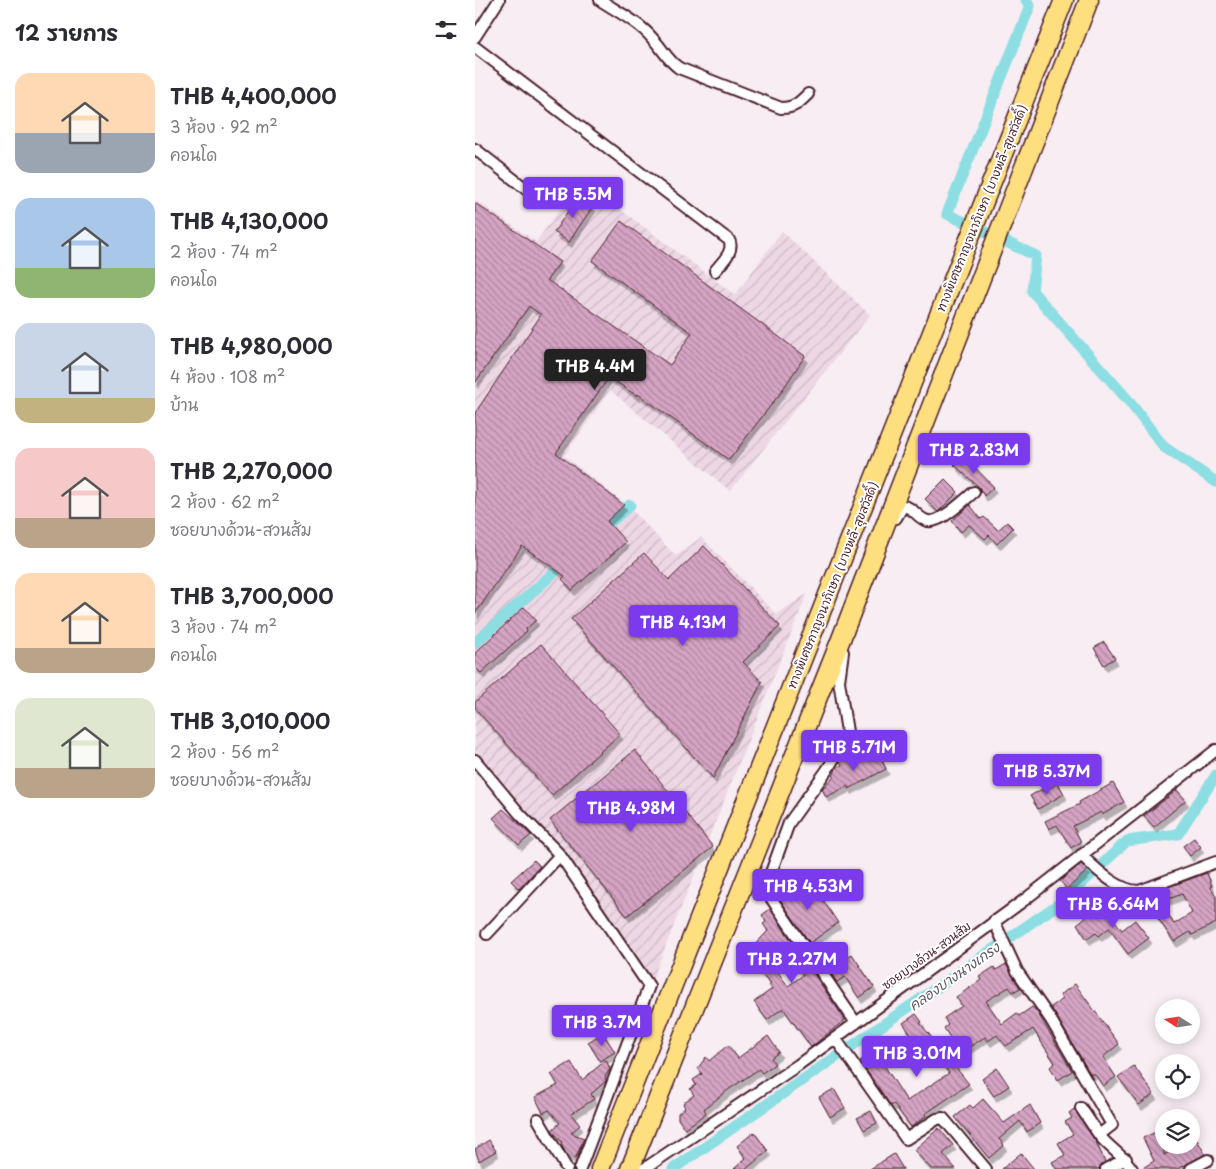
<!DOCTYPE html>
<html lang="th">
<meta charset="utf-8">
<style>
body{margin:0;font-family:"Playpen Sans","Playpen Sans Thai",sans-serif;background:#f7f7f7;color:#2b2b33;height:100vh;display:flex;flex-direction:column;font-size:19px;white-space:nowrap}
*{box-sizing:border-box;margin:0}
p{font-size:16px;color:#7c7c81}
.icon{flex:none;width:28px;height:28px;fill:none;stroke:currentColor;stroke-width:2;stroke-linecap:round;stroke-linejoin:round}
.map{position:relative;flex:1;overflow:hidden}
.drawer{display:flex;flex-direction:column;background:#fff;width:475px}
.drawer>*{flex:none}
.needle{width:32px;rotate:282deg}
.controls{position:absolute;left:680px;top:999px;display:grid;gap:10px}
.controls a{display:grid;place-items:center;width:45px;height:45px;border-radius:50%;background:#fff;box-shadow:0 2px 12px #0003;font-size:25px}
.price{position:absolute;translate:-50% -42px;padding:0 11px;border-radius:5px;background:#7c3aed;color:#fff;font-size:16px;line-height:32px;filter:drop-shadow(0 1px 2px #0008)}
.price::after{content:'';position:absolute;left:50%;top:30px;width:15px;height:11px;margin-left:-8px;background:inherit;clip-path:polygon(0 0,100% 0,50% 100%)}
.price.active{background:#222;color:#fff}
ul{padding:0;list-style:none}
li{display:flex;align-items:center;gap:15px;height:125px;padding:0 15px}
li span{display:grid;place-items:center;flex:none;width:140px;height:100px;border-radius:15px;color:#555}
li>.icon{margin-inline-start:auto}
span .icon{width:60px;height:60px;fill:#fffc;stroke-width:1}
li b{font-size:21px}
h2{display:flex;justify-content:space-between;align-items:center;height:60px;padding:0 15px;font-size:21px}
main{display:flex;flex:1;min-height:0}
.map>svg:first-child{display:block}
.industrial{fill:url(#industrial-furrows)}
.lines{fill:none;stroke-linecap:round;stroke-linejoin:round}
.canal{stroke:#8cdee2;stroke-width:11}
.building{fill:url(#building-back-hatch);stroke:#4a1f2b;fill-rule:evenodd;filter:url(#shadow)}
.minor-casing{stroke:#4a1f2b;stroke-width:14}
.motorway-casing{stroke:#4a1f2b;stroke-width:21}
.minor{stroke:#fff;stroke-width:10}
.motorway{stroke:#fedf80;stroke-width:18}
.labels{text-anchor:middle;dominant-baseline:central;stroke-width:4;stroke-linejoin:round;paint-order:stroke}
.street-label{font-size:12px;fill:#4a1f2b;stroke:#fff}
.water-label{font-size:14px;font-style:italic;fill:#5e5862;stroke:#fff}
</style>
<main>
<section class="drawer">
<h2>12 รายการ<svg class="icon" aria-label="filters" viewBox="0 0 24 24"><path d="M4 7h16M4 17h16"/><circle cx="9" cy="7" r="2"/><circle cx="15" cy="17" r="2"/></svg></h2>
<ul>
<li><span style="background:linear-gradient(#ffd9b3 60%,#9aa5b1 0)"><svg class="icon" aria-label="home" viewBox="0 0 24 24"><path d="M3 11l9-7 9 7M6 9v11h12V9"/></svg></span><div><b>THB 4,400,000</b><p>3 ห้อง · 92 m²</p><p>คอนโด</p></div></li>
<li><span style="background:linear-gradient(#a9c7e8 70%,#8fb573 0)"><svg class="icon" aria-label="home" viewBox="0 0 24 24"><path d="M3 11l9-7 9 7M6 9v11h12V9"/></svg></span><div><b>THB 4,130,000</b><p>2 ห้อง · 74 m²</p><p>คอนโด</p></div></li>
<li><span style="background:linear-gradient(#c9d6e8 75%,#c2b280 0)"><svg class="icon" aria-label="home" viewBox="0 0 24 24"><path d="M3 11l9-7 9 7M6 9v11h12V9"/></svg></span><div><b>THB 4,980,000</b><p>4 ห้อง · 108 m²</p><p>บ้าน</p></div></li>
<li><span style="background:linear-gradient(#f6c9c9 70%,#b9a48a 0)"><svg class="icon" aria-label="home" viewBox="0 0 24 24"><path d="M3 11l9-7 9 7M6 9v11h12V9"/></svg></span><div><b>THB 2,270,000</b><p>2 ห้อง · 62 m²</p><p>ซอยบางด้วน-สวนส้ม</p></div></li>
<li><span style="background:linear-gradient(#ffd9b3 75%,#b9a48a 0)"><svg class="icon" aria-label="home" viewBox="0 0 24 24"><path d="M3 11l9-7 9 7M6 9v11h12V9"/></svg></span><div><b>THB 3,700,000</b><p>3 ห้อง · 74 m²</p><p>คอนโด</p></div></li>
<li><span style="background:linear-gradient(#dfe7d0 70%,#b9a48a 0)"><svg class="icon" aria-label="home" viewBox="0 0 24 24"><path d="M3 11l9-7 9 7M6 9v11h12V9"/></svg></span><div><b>THB 3,010,000</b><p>2 ห้อง · 56 m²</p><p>ซอยบางด้วน-สวนส้ม</p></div></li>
</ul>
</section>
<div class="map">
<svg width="741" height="1169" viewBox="0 0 741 1169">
<defs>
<pattern id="industrial-furrows" width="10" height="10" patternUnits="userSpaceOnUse" patternTransform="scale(1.25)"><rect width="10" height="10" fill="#edd7e5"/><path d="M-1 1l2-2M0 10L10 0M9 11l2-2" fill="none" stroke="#cdb8c5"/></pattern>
<pattern id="building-back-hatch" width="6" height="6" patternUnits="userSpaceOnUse" patternTransform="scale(1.25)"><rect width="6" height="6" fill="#d5a4c4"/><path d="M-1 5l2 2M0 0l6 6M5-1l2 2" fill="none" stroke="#af859f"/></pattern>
<filter id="shadow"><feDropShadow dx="3" dy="5.5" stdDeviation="0" flood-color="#0004"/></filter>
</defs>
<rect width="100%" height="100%" fill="#f7edf3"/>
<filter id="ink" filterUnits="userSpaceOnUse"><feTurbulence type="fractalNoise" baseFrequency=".02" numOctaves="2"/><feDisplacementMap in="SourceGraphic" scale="10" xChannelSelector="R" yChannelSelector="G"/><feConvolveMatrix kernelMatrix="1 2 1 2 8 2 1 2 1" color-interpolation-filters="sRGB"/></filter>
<g filter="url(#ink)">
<path class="industrial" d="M106 180 260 295 307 231 395 315 255 491 135 390 89 456 155 508 201 556 226 537 301 614 332 594 177 980 0 752V200L61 242Z"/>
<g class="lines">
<path class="canal" d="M551 0 555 6 472 214 561 256 557 291 653 400 689 447 741 482
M122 534 155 505
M0 643 92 561
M198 1169 588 901 652 841 703 834 741 775"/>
</g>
<path class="building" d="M103 196 118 206 94 242 79 232Z
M0 203 85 262 72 280 195 365 217 333 117 261 146 221 330 356 306 392 254 460 163 394 162 396 134 377 81 453 149 505 132 521 151 542 97 590 87 579 90 576 47 546 0 614V413L66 315 54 306 0 383Z
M489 456 519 487 509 496 504 487 479 465Z
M470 479 483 492 463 512 450 499Z
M495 505 506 519 509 517 523 530 532 522 538 528 522 544 514 535 510 539 494 525 486 532 477 521Z
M229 546 305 626 268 662 287 682 238 778 96 619 169 553 194 580Z
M49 607 61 620 51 629 52 631 6 673 0 667V653Z
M629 642 640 658 629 665 619 648Z
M66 644 145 734 77 795 0 708V702Z
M160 750 238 847 152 916 75 820Z
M393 750 396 758 404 754 411 769 374 789 373 786 351 797 347 789 358 777 361 768 367 765 365 762Z
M583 783 589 794 563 809 555 796 567 789 568 792Z
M638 783 649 802 627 815 626 812 598 826 606 842 596 848 582 825 574 829 570 821 605 804 604 802Z
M702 790 711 800 679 827 669 816Z
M28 809 56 835 44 845 18 818Z
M719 838 726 847 715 856 708 846Z
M59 860 65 866 44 889 36 881Z
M606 864 613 870 592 889 585 881Z
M732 873 737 886H735L741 896V923L717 935 715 932 699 942 674 905 667 907 663 898ZM707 894 717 913 699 924 686 902Z
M308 879 324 900 341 885 349 894 346 897 363 923 335 943 304 898 308 896 300 887Z
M627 904 647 930 660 920 674 938 653 954 634 928 624 936 621 933 612 939 602 924Z
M295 909 370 1020 336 1047 308 1008 292 1020 279 1002 297 989 294 985 296 983 269 956 293 931 288 924 291 922 287 915ZM313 955 328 975 313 986 300 968Z
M377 954 399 987 384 998 370 977 362 982 354 970Z
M531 964 545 988 538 992 534 987 511 1001 527 1024 542 1013 544 1016 557 1007 561 1010 597 1071 583 1080 575 1067 580 1063 558 1029 531 1046 522 1035 513 1041 510 1037 485 1053 469 1028 473 1025 469 1018 487 1006 481 997 506 980 504 977 519 967 521 970Z
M600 984 644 1044 628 1057 641 1077 628 1086 619 1073 616 1075 576 1007 588 999 585 995Z
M441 1014 447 1022 445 1023 494 1084 450 1114 451 1116 436 1127 419 1104 416 1106 385 1061 400 1051 432 1101 474 1073 459 1053 450 1060 440 1047 443 1045 428 1023Z
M128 1033 140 1052 125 1061 113 1042Z
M293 1036 304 1052 296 1058 300 1064 287 1073 284 1069 253 1090 229 1109 231 1113 210 1129 203 1119V1113L210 1108 208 1103 219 1095 215 1089 221 1085 218 1080 227 1074 223 1068 231 1057 234 1061 253 1045 263 1058Z
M131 1060 135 1069 130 1077 131 1081 116 1094 119 1099 96 1114 105 1125 96 1133 109 1138 100 1159 92 1155 86 1144 87 1142 77 1130 85 1123 74 1110 68 1113 60 1097 83 1085 76 1074 96 1062 107 1080Z
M659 1066 679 1094 664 1105 643 1077Z
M522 1068 534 1086 519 1096 507 1079Z
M359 1089 370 1108 355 1117 344 1097Z
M508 1099 529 1123 555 1105 565 1123 552 1132 545 1121 524 1139 529 1145 514 1158 480 1117 495 1105 498 1108Z
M599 1109 621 1142 630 1162 623 1169H581L577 1162 590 1155 583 1143 598 1134 590 1122 597 1118 594 1113Z
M396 1111 402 1123 389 1130 382 1118Z
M464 1128 478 1145 468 1154 481 1169H456L439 1150Z
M689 1128V1155L707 1145H716V1129L730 1154 703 1169H666L679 1161 668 1138Z
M279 1132 293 1151 271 1169H259L271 1158 262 1146Z
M14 1140 21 1151 4 1161 0 1149Z
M546 1153 559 1169H527Z
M419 1154 428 1169H395Z"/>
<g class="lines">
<g class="minor-casing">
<path id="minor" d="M125 0C143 12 164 22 178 39 188 49 192 60 204 68L306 108C319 108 324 103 333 94
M0 37 24 0
M0 47 254 240C260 251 247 262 240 271
M0 149 65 200
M421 518 428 506C438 507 441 516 450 520 463 527 489 500 499 492
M368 652 364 681 373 738
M0 760 44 813 85 855 174 986 105 1169
M606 855C620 868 643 891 664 891L741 862
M519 921 542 971 576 1020 637 1125 624 1135C634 1148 648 1155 657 1169
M12 934 85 855
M381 1023 296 898 292 887 294 878 314 823 352 770 370 740 378 738 381 741
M360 1038 431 1139 462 1119 468 1118 511 1169
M606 1108 624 1135
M63 1119 92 1169
M169 1169 323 1065 396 1012 548 901 741 750
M631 1169 651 1159
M716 1169 733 1160"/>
</g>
<g class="motorway-casing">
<path id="motorway" d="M125 1169 589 0
M155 1169 366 639 614 0"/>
</g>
<use href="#minor" class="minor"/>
<use href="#motorway" class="motorway"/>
</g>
</g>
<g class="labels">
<g class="street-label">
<text transform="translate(506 208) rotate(-68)">ทางพิเศษกาญจนาภิเษก (บางพลี-สุขสวัสดิ์)</text>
<text transform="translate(357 585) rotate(-68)">ทางพิเศษกาญจนาภิเษก (บางพลี-สุขสวัสดิ์)</text>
<text transform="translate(451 955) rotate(-36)">ซอยบางด้วน-สวนส้ม</text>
</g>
<g class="water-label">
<text transform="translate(479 976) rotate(-35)">คลองบางนางเกรง</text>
</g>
</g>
</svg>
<div class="controls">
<a><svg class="needle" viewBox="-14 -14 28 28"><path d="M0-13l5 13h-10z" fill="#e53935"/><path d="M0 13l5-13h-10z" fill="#7c7c81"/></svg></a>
<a><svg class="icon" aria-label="locate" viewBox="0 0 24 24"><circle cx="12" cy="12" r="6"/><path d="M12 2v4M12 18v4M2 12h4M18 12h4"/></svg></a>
<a><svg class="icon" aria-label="layers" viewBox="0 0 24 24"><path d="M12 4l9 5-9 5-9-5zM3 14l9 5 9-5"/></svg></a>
</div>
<b class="price" style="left:98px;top:219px">THB 5.5M</b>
<b class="price active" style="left:120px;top:391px">THB 4.4M</b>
<b class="price" style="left:499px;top:475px">THB 2.83M</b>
<b class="price" style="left:208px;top:647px">THB 4.13M</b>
<b class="price" style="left:379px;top:772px">THB 5.71M</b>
<b class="price" style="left:572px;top:796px">THB 5.37M</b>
<b class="price" style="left:156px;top:833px">THB 4.98M</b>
<b class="price" style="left:333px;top:911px">THB 4.53M</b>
<b class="price" style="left:638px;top:929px">THB 6.64M</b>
<b class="price" style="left:317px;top:984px">THB 2.27M</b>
<b class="price" style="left:127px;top:1047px">THB 3.7M</b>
<b class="price" style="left:442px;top:1078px">THB 3.01M</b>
</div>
</main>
